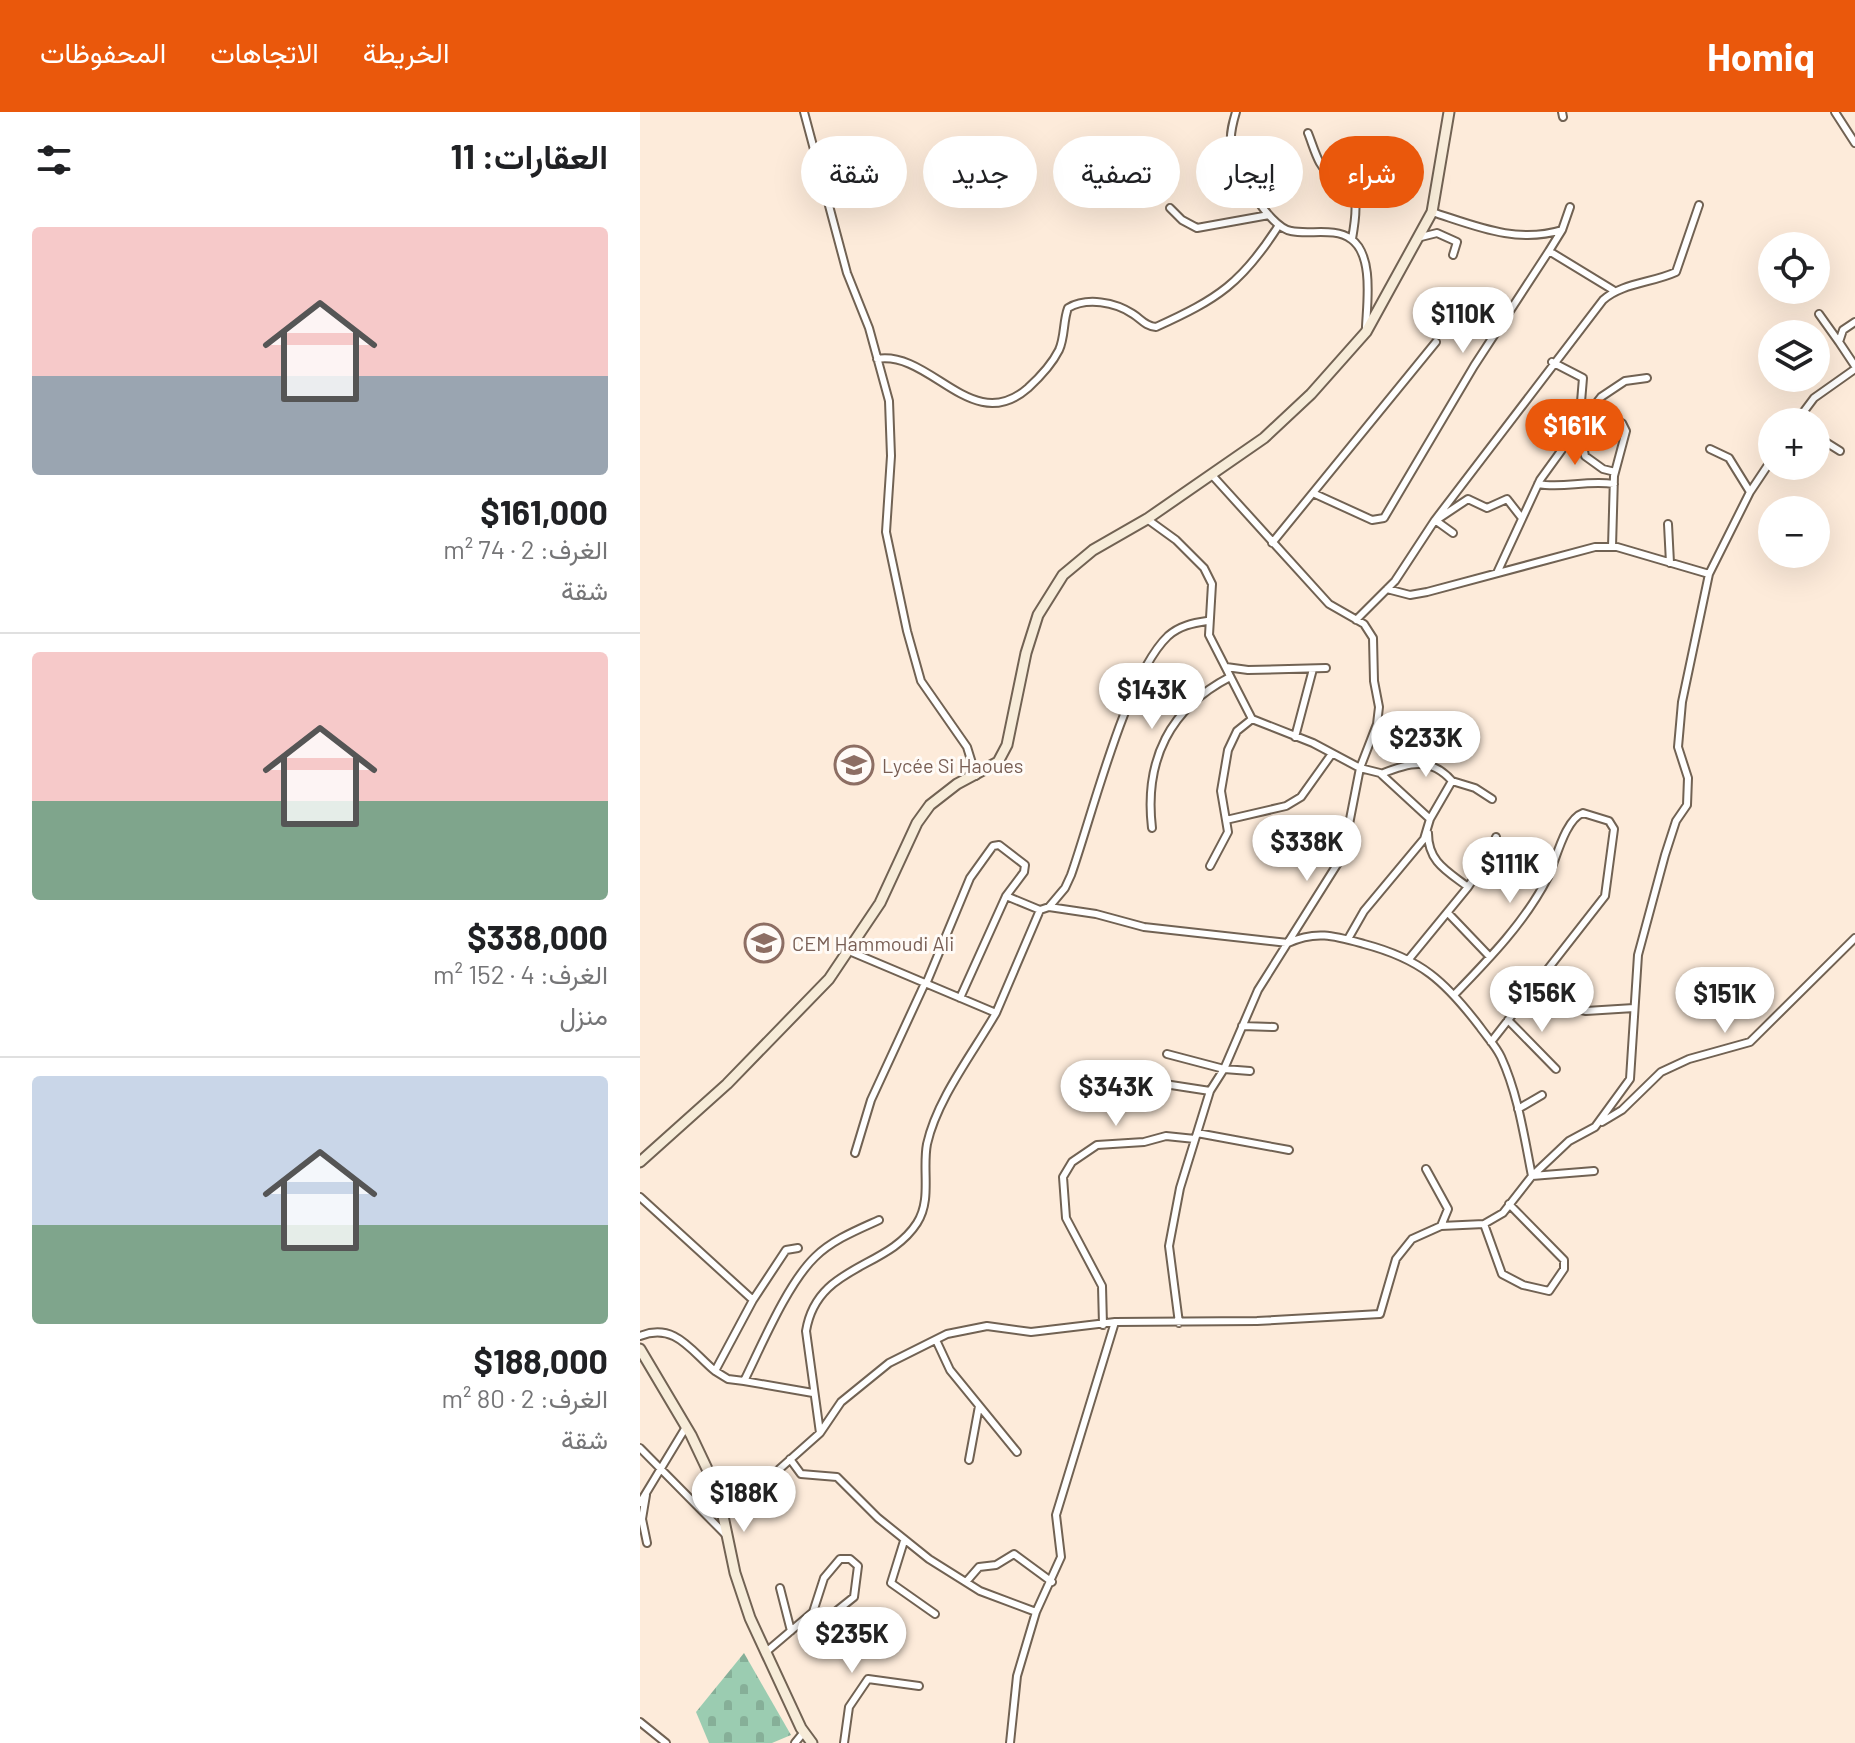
<!DOCTYPE html>
<html lang="ar">
<meta charset="utf-8">
<style>
body{margin:0;font-family:Barlow,Vazirmatn,sans-serif;background:#f2f2f2;color:#202124;direction:rtl;height:100vh;display:flex;flex-direction:column;font-size:30px;white-space:nowrap}
*{box-sizing:border-box;margin:0}
p{font-size:26px;color:#757577}
.icon{flex:none;width:44px;height:44px;fill:none;stroke:currentColor;stroke-width:2;stroke-linecap:round;stroke-linejoin:round}
.map{position:relative;flex:1;overflow:hidden;direction:ltr}
.panel{display:flex;flex-direction:column;background:#fff;width:640px}
.panel>*{flex:none}
.banner{position:absolute;left:24px;top:24px;width:760px;height:72px;direction:rtl;display:flex;gap:16px}
.controls{position:absolute;left:1118px;top:120px;display:grid;gap:16px}
.controls a{display:grid;place-items:center;width:72px;height:72px;border-radius:50%;background:#fff;box-shadow:0 8px 32px #0002;font-size:40px}
.price{position:absolute;translate:-50% -68px;padding:0 18px;border-radius:28px;background:#fff;color:#222;font-size:26px;line-height:52px;filter:drop-shadow(0 2px 4px #0008)}
.price::after{content:'';position:absolute;left:50%;top:48px;width:24px;height:18px;margin-left:-12px;background:inherit;clip-path:polygon(0 0,100% 0,50% 100%)}
.price.on{background:#ea580c;color:#fff}
ul{padding:0;list-style:none}
li{display:grid;align-content:center;gap:16px;height:424px;padding:0 32px}
li+li{border-top:2px solid #e0e0e0}
li span{display:grid;place-items:center;height:248px;border-radius:8px;color:#555}
li>.icon{margin-inline-start:auto}
span .icon{width:144px;height:144px;fill:#fffc;stroke-width:1}
li b{font-size:34px}
h2{display:flex;justify-content:space-between;align-items:center;height:96px;padding:0 32px;font-size:34px}
.chip{padding:0 28px;border-radius:36px;background:#fff;box-shadow:0 8px 32px #0002;font-size:28px;line-height:72px}
.chip.on{background:#ea580c;color:#fff}
header{display:flex;align-items:center;gap:48px;box-sizing:border-box;height:112px;padding:0 40px;background:#ea580c;color:#fff}
header strong{font-size:38px}
nav{display:flex;gap:44px;margin-inline-start:auto;font-size:28px}
main{display:flex;flex:1;min-height:0}
.map>svg:first-child{display:block}
.cemetery{fill:url(#cemetery-stones)}
.lines{fill:none;stroke-linecap:round;stroke-linejoin:round}
.minor-casing{stroke:#716253;stroke-width:10}
.secondary-casing{stroke:#716253;stroke-width:13}
.minor{stroke:#fff;stroke-width:6}
.secondary{stroke:#f7ecd9;stroke-width:9}
.labels{text-anchor:middle;dominant-baseline:central;stroke-width:6;stroke-linejoin:round;paint-order:stroke}
.education-label{font-size:20px;fill:#785e54;stroke:#fffbf7;text-anchor:start}
</style>
<header>
<strong>Homiq</strong>
<nav><a>الخريطة</a><a>الاتجاهات</a><a>المحفوظات</a></nav>
</header>
<main>
<div class="map">
<svg width="1215" height="1631" viewBox="0 0 1215 1631">
<defs>
<pattern id="cemetery-stones" width="16" height="16" patternUnits="userSpaceOnUse" patternTransform="scale(2)"><rect width="16" height="16" fill="#9bccb1"/><path d="M2 7V4a2 2 0 0 1 4 0v3zM10 15v-3a2 2 0 0 1 4 0v3z" fill="#86af98"/></pattern>
</defs>
<rect width="100%" height="100%" fill="#fdebda"/>
<path class="cemetery" d="M104 1541 151 1623 132 1631H69L56 1600Z"/>
<g class="lines">
<g class="minor-casing">
<path id="minor" d="M164 0 207 161 229 216 249 289 251 344 246 420 267 519 281 569 327 635 336 664
M596 0C593 10 590 20 591 30 592 52 628 115 651 119 669 123 695 115 711 127 734 143 727 191 726 215
M922 0 923 5
M1195 0 1215 31
M668 21C672 31 675 42 680 51 704 91 724 60 712 127
M530 96 542 108 557 116 629 103
M792 100C836 114 876 132 922 118L930 95
M777 126 797 121 817 130 813 143
M909 139 922 118
M1179 202 1199 230
M1215 210 1203 218 1199 230 1215 254
M237 247C291 238 332 325 388 276 400 265 412 252 419 238 425 225 423 209 428 196 447 185 475 190 493 202 501 207 505 214 516 215 578 187 602 171 639 113
M912 250 943 266 941 290 950 299
M947 303 982 311 986 319 974 364 972 435
M1156 310 1174 286 1215 257
M939 313 945 344 963 357 975 360
M1176 324 1200 339
M1070 337 1089 346 1110 380
M898 372C922 377 945 368 974 372
M675 382 732 408 744 406 834 254 909 139 973 178
M507 407 536 428 564 456 572 472 569 523 612 607 673 631 720 656 740 661 790 707 784 727 724 799 708 827
M798 407 828 387 847 396 867 387 881 405
M795 408 813 421
M1028 412 1030 451
M632 431 796 230
M857 461 900 368 947 303 961 285 985 269 1007 266
M747 477 770 483 787 480 955 435H977L1069 462
M716 508 755 469 795 408 963 188C982 171 1012 171 1036 160L1059 93
M586 555 608 558 686 556
M655 625 673 557
M741 662C768 651 790 644 812 669L790 707
M812 669 835 676 852 687
M586 708 646 694 661 685 691 643
M512 716C504 648 530 596 590 565
M570 754 588 720 581 679 588 638 597 619 612 607
M828 775 849 743 856 725
M409 795 425 776 431 763C452 704 486 564 528 524 539 514 553 511 567 509
M400 798 409 795 456 802 504 815 648 831C676 818 695 824 724 832 781 847 805 869 840 915 847 925 856 934 861 945 878 982 884 1024 892 1064L954 1059
M808 801 850 845
M209 839 356 901 400 798 366 784 384 760 385 753 359 733 353 734 330 766 286 872
M769 847 828 775C807 759 788 750 788 721
M814 883C848 848 886 809 908 765 916 748 925 707 943 701L969 709 974 717 965 784 851 930
M320 886 366 784
M884 886 946 899 994 896
M868 908 916 957
M602 914 634 915
M527 942 584 957 610 959
M472 953 518 971 570 979
M878 997 902 983
M962 1010 982 998 1021 960 1049 947 1110 930 1215 826
M557 1021 649 1038
M215 1041 231 988 285 871
M786 1057 808 1097 801 1114
M0 1085 113 1188
M844 1112 862 1162 883 1173 909 1179 924 1157V1148L869 1092
M158 1136 146 1138 113 1188 75 1259 88 1267 104 1269C121 1235 147 1172 175 1145 192 1128 217 1118 239 1108
M539 1211 529 1134 540 1076 570 979 584 957 618 878 703 743 720 656 737 612 739 595 734 569 733 526 724 512 689 492 571 362
M463 1213 462 1174 426 1106 423 1065 432 1050 457 1033 504 1030 526 1024 555 1027
M0 1224C35 1210 51 1239 75 1259
M296 1228 310 1258 377 1340
M104 1269 173 1281
M180 1321 166 1219C177 1152 247 1158 277 1111 292 1088 282 1058 287 1032 297 987 333 941 356 901
M0 1336 87 1424
M150 1347 161 1362 197 1365 238 1406 289 1447 340 1479 396 1500
M329 1348 339 1294
M78 1380H94L126 1369 180 1321 201 1290 249 1251 307 1222 347 1214 391 1220 475 1210 617 1209 740 1202 756 1147 772 1127 801 1114 844 1112 863 1101 892 1064 929 1029 955 1015 990 967 998 843 1025 743 1036 709 1047 693 1048 666 1038 635 1042 590 1069 462 1110 380 1132 347
M6 1383 2 1407 7 1431
M0 1391 46 1315
M264 1429 251 1471 295 1502
M326 1470 339 1455 356 1453 374 1442 412 1470
M140 1476 151 1519
M126 1540 173 1500 184 1466 200 1447H210L218 1454 214 1485 194 1501 173 1500
M0 1610 26 1631
M155 1631 164 1620
M204 1631 209 1595 228 1567 279 1574
M370 1631 377 1564 396 1500 421 1445 416 1403 475 1210"/>
</g>
<g class="secondary-casing">
<path id="secondary" d="M0 1050 87 972 189 867 240 791 277 711 290 693 317 672 358 650 367 633 386 541 398 503 423 463 453 438 507 407 624 326 671 282 726 220 792 100 809 0
M0 1237 51 1323 78 1380 95 1461 110 1506 161 1616 172 1631"/>
</g>
<use href="#minor" class="minor"/>
<use href="#secondary" class="secondary"/>
</g>
<defs>
<g id="school-ring" transform="scale(2)"><circle r="9.5" fill="#fffbf7" stroke="#8d6e63" stroke-width="1.5"/><path d="M0-5L7-2L0 1L-7-2ZM-4 1L0 2.5L4 1V4Q0 6-4 4Z" fill="#8d6e63"/></g>
</defs>
<g fill-rule="evenodd">
<use href="#school-ring" x="214" y="653"/>
<use href="#school-ring" x="124" y="831"/>
</g>
<g class="labels">
<g class="education-label">
<text x="242" y="653">Lycée Si Haoues</text>
<text x="152" y="831">CEM Hammoudi Ali</text>
</g>
</g>
</svg>
<div class="controls">
<a><svg class="icon" aria-label="locate" viewBox="0 0 24 24"><circle cx="12" cy="12" r="6"/><path d="M12 2v4M12 18v4M2 12h4M18 12h4"/></svg></a>
<a><svg class="icon" aria-label="layers" viewBox="0 0 24 24"><path d="M12 4l9 5-9 5-9-5zM3 14l9 5 9-5"/></svg></a>
<a>+</a>
<a>−</a>
</div>
<b class="price" style="left:823px;top:243px">$110K</b>
<b class="price on" style="left:935px;top:355px">$161K</b>
<b class="price" style="left:512px;top:619px">$143K</b>
<b class="price" style="left:786px;top:667px">$233K</b>
<b class="price" style="left:667px;top:771px">$338K</b>
<b class="price" style="left:870px;top:793px">$111K</b>
<b class="price" style="left:902px;top:922px">$156K</b>
<b class="price" style="left:1085px;top:923px">$151K</b>
<b class="price" style="left:476px;top:1016px">$343K</b>
<b class="price" style="left:104px;top:1422px">$188K</b>
<b class="price" style="left:212px;top:1563px">$235K</b>
<div class="banner">
<a class="chip on">شراء</a>
<a class="chip">إيجار</a>
<a class="chip">تصفية</a>
<a class="chip">جديد</a>
<a class="chip">شقة</a>
</div>
</div>
<section class="panel">
<h2>العقارات: 11<svg class="icon" aria-label="filters" viewBox="0 0 24 24"><path d="M4 7h16M4 17h16"/><circle cx="9" cy="7" r="2"/><circle cx="15" cy="17" r="2"/></svg></h2>
<ul>
<li><span style="background:linear-gradient(#f6c9c9 60%,#9aa5b1 0)"><svg class="icon" aria-label="home" viewBox="0 0 24 24"><path d="M3 11l9-7 9 7M6 9v11h12V9"/></svg></span><div><b>$161,000</b><p>الغرف: 2 · 74 m²</p><p>شقة</p></div></li>
<li><span style="background:linear-gradient(#f6c9c9 60%,#7fa58c 0)"><svg class="icon" aria-label="home" viewBox="0 0 24 24"><path d="M3 11l9-7 9 7M6 9v11h12V9"/></svg></span><div><b>$338,000</b><p>الغرف: 4 · 152 m²</p><p>منزل</p></div></li>
<li><span style="background:linear-gradient(#c9d6e8 60%,#7fa58c 0)"><svg class="icon" aria-label="home" viewBox="0 0 24 24"><path d="M3 11l9-7 9 7M6 9v11h12V9"/></svg></span><div><b>$188,000</b><p>الغرف: 2 · 80 m²</p><p>شقة</p></div></li>
</ul>
</section>
</main>
